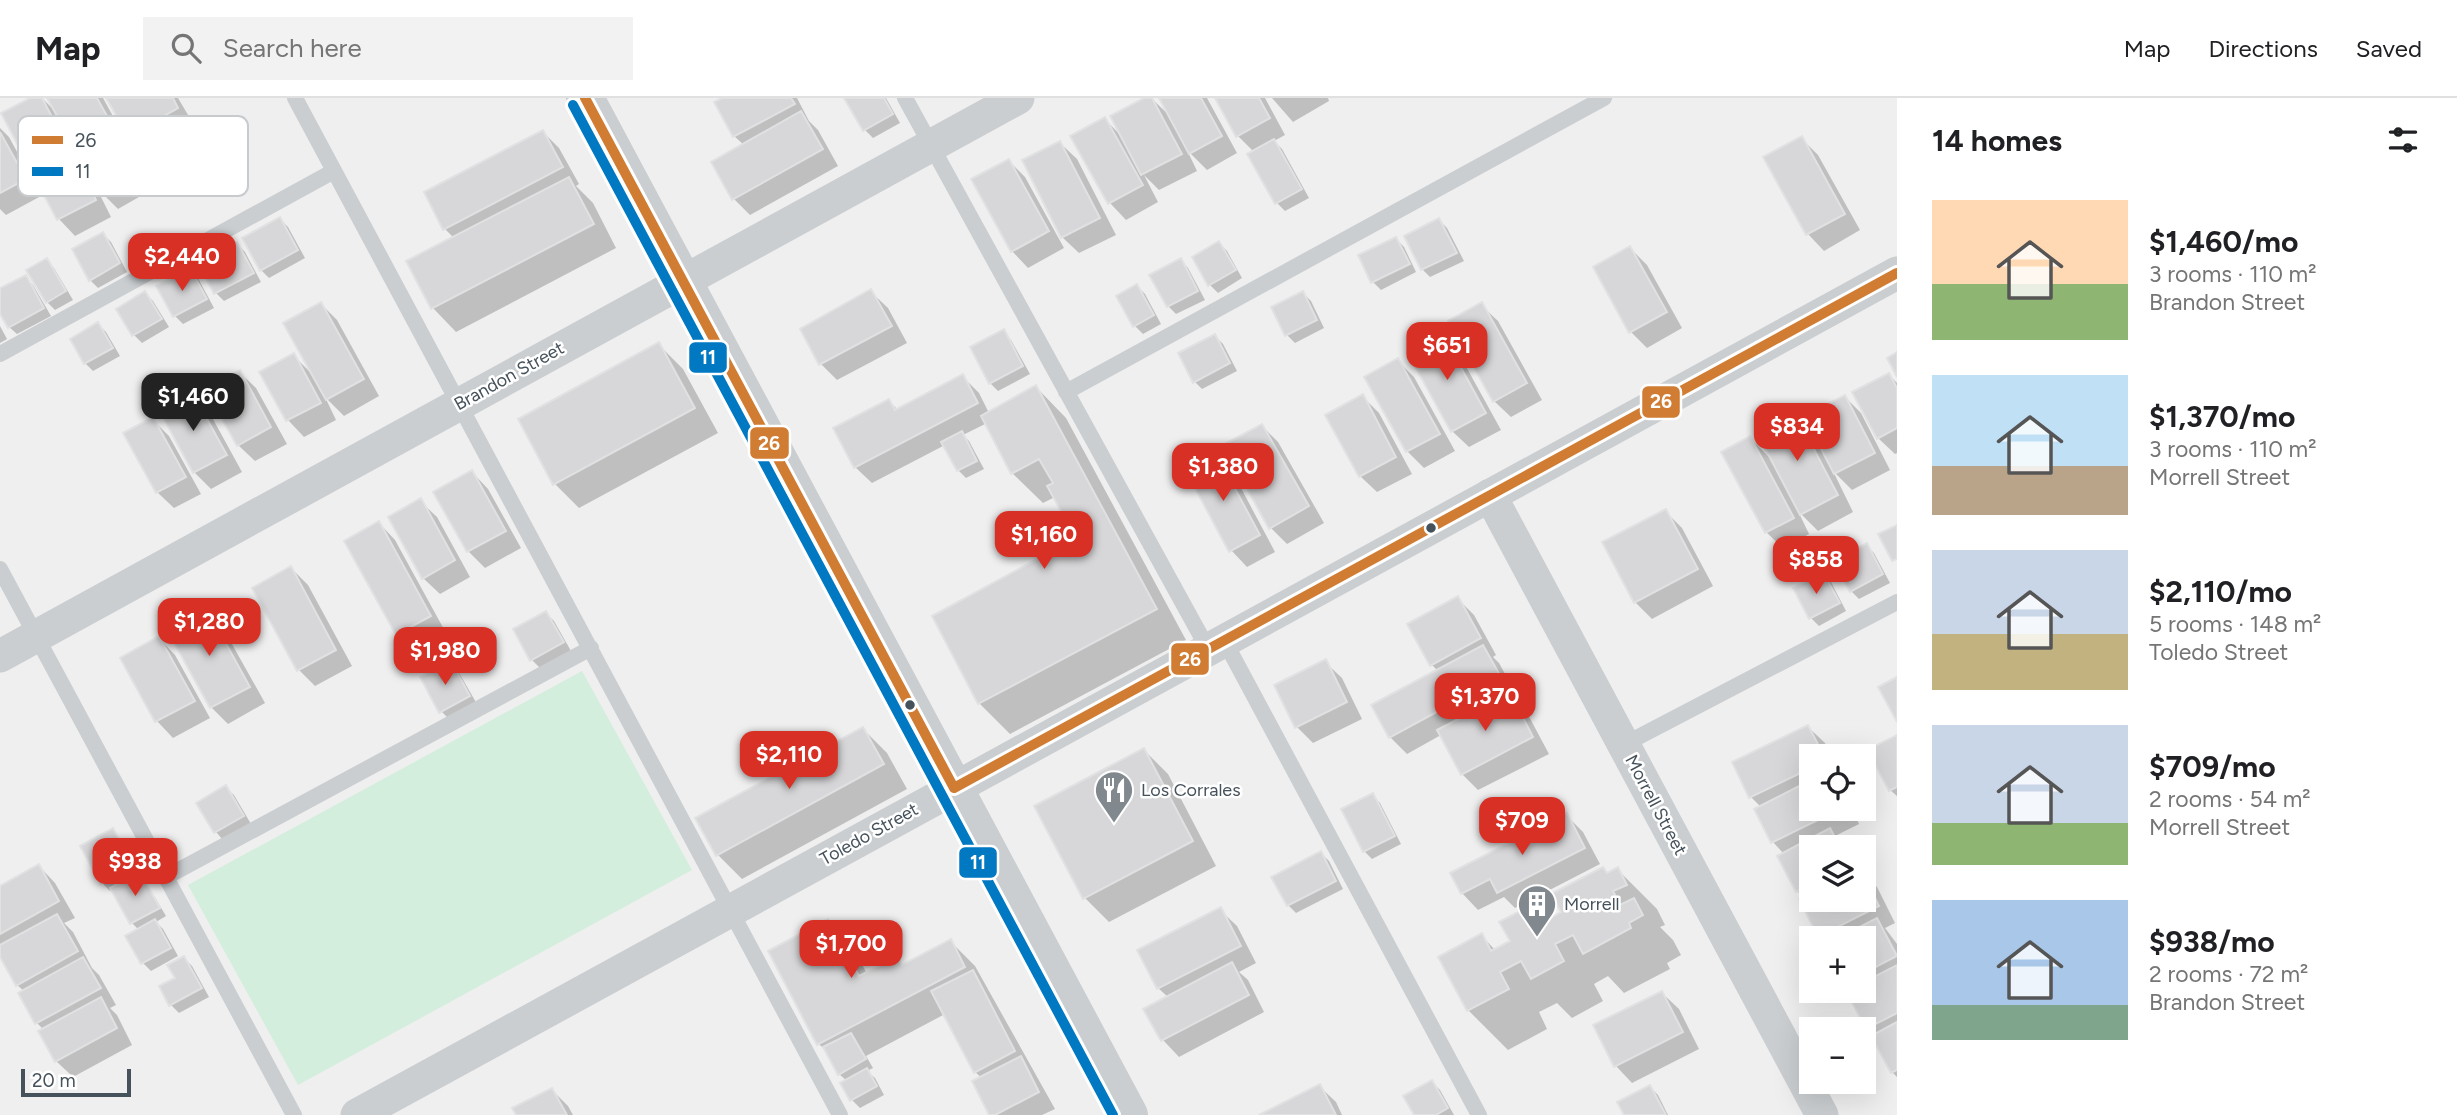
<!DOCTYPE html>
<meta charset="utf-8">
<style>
body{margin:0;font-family:Figtree,sans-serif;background:#f2f2f2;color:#202124;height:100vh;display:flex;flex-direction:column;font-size:26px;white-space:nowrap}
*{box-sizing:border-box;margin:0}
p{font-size:23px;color:#757577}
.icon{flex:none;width:38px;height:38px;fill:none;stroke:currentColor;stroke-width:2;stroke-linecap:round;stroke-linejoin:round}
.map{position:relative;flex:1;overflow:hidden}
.panel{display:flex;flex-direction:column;background:#fff;width:560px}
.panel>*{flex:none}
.tools{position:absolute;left:1799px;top:646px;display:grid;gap:14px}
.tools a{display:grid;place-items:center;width:77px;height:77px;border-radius:0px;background:#fff;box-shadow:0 7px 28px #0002;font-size:35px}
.scale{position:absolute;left:21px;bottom:18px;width:110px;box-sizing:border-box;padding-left:7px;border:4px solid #46525b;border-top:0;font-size:19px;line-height:24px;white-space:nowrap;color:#46525b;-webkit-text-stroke:5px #fff;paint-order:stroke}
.price{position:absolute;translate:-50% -60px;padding:0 16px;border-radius:14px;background:#d93025;color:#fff;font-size:23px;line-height:46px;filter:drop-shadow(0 2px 4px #0008)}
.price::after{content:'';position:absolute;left:50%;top:42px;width:21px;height:16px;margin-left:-10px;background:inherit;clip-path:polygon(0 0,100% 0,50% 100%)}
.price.on{background:#222;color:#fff}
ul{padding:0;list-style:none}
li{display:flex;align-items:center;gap:21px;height:175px;padding:0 35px}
li span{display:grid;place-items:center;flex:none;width:196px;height:140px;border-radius:0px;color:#555}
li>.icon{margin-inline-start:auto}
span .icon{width:84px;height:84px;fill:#fffc;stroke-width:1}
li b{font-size:30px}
h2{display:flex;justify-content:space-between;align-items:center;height:84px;padding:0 35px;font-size:30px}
header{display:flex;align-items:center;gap:42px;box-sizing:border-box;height:98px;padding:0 35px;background:#fff;border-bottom:2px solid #e0e0e0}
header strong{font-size:33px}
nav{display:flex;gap:38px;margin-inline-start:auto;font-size:24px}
.search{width:490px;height:63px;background:#f2f2f2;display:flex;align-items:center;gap:18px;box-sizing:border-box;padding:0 24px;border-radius:0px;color:#757577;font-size:26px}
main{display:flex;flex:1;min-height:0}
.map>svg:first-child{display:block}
.green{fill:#d3eedc}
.shadow{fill:#0003}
.building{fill:#d7d7d9;stroke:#e0e1e2;stroke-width:2}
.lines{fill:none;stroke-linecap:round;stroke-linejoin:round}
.service{stroke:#caced0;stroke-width:16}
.minor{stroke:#caced0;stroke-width:33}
.tertiary{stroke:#caced0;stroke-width:38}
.bus-1-casing{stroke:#fff;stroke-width:16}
.bus-2-casing{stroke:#fff;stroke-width:16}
.bus-1{stroke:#d07c32;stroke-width:10}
.bus-2{stroke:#0079c2;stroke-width:10}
.bus-dot{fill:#46525b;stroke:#fff;stroke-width:2.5}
.labels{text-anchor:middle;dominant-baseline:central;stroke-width:5;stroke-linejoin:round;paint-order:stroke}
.street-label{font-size:18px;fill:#46525b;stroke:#fff}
.poi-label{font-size:18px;fill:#46525b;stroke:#fff;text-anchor:start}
.key{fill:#fff;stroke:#c8cbce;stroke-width:2}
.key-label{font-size:19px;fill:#46525b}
.line-badge{stroke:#fff;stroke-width:2.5}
.badge-label{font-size:19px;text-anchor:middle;font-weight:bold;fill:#fff}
</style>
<header>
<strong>Map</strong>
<div class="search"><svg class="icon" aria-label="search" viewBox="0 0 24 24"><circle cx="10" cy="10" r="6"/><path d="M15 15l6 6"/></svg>Search here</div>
<nav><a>Map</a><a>Directions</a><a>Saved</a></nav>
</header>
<main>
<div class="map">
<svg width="1897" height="1017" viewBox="0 0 1897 1017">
<rect width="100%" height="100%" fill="#efefef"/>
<path class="green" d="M582 573 692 772 298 987 188 787Z"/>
<path class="shadow" d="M34 0H42L56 14 49 0H103L153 91 118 111 96 89 111 119 75 138 59 121 3 16Z
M108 0H178L194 27 146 54 129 37Z
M725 0H797L809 23 818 32 838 68 750 117 734 101 744 47 734 38Z
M846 0H886L900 25 873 40 865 32Z
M1147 0H1151L1170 18 1161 0H1207L1237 55 1207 72 1187 52 1197 73 1159 92 1144 77 1158 104 1126 122 1110 105 1072 39 1105 21 1122 39Z
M1217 0H1265L1285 37 1274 43 1282 51 1309 100 1285 113 1277 105 1250 56 1254 54 1238 38Z
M1272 0H1328L1329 3 1293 24Z
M0 30 9 39 41 98 6 117 0 111Z
M543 34 559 50 579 86 576 88 593 105 616 150 456 234 432 209 454 140 445 131 426 95Z
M1802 41 1818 57 1860 132 1824 153 1808 136Z
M1060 45 1077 61 1116 137 1079 155 1062 139Z
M1009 63 1025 79 1064 150 1028 170 1012 153Z
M280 121 288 129 305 160 269 180 261 172Z
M1439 122 1447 130 1464 163 1430 179 1422 171Z
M103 136 111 144 127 174 98 190 90 182Z
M1396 141 1404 149 1416 174 1381 192 1373 184Z
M1219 145 1227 153 1242 180 1218 195 1210 187Z
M237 146 245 154 261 184 224 203 216 195 200 166Z
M1630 150 1647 167 1682 230 1647 250 1631 234Z
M46 162 54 170 73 202 55 212 47 204Z
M1181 162 1188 170 1205 202 1176 216 1168 208Z
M190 172 198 180 214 210 183 226 175 218 159 189Z
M25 179 33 187 51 218 17 236 9 229 0 212V192Z
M1137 188 1145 196 1161 226 1143 236 1135 228Z
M871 194 888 210 907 245 837 282 821 266Z
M145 195 153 203 169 229 142 245 134 237 118 211Z
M1303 195 1311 203 1324 230 1295 245 1287 237Z
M321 206 337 222 379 298 344 318 325 299 336 322 304 339 288 322 261 275 293 257 312 276Z
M1481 207 1498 223 1542 302 1511 319 1494 303Z
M98 226 106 234 120 258 93 273 85 265Z
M0 228 7 241 0 245Z
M1003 234 1011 242 1030 276 998 293 990 285Z
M1442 237 1458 254 1501 332 1469 349 1452 333Z
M1215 238 1223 246 1237 273 1202 291 1194 283Z
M659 247 683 271 718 335 579 410 555 386Z
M1398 263 1414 279 1455 353 1424 370 1407 353Z
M239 274 256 290 287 346 255 363 238 347Z
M1889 277 1897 285V355L1895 356 1878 340Z
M962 278 979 295 989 315 1036 289 1066 320 1186 542 1010 636 979 605 1078 441 1055 399 1043 405 1012 375 987 325 963 337 969 343 984 371 966 380 958 372 945 347 872 385 855 369 889 303 898 312Z
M192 296 208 312 242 374 211 391 194 374Z
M1362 298 1379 315 1412 376 1377 394 1360 378Z
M1845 299 1861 315 1890 372 1852 392 1833 373 1853 414 1818 433 1798 413 1809 436 1783 450 1766 434 1750 340 1772 362 1794 315 1813 335Z
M152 321 169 338 201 396 174 410 157 394Z
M1262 328 1278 344 1324 425 1287 446 1271 430Z
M1217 359 1233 375 1275 454 1247 469 1231 452Z
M472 374 488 391 521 450 485 470 468 453Z
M420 403 437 419 470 479 440 496 423 480Z
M1665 413 1682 430 1713 488 1652 521 1635 504 1604 445Z
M379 425 395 442 446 535 414 553 397 536 346 444Z
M1866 447 1874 455 1890 485 1859 501 1851 493Z
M291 470 308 487 352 568 315 588 298 571Z
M1823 476 1831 484 1846 513 1819 528 1811 520Z
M1457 500 1474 517 1496 557 1493 559 1499 565 1516 596 1512 598 1526 613 1549 656 1478 692 1462 676 1441 637 1407 656 1390 639 1438 573 1432 567 1409 526Z
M206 513 223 530 265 605 228 626 211 609Z
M546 515 554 523 571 553 540 570 532 562 515 532Z
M159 540 175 557 210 620 173 640 157 623 122 560Z
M1325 564 1342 580 1362 621 1313 645 1297 629Z
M450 565 458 573 477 606 449 621 441 613Z
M1808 629 1825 645 1831 658H1811V710H1852L1859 726 1835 738 1846 749H1811V802H1864V776L1877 789 1895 825 1885 830 1897 846V979L1892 974 1875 938 1868 930 1849 893 1864 892V840H1822L1820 838 1805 800 1797 793 1784 756 1773 744 1756 712 1761 709 1751 699 1734 665Z
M863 631 887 655 907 691 742 781 718 757 698 721Z
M1897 639V698L1890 692Z
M1144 652 1168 676 1216 768 1109 824 1085 800Z
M226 690 234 697 251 726 223 742 216 734 198 706Z
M1372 697 1380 705 1401 746 1372 761 1364 753Z
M1566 717 1583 734 1600 766 1515 810 1504 799 1478 812 1462 795Z
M112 733 120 741 166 818 156 824 163 831 178 858 151 873 143 865 128 838 139 832 132 825 113 791 110 793 102 785Z
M1321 755 1329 763 1343 791 1296 815 1288 807Z
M39 768 55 785 75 820 64 825 73 834 92 870 99 877 116 907 110 910 117 917 132 947 73 979 56 963 44 932 37 925 24 893 17 887 0 855V790Z
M1617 771 1657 811 1665 827 1660 829 1673 842 1681 857 1667 865 1670 871 1624 895 1608 878 1594 886 1603 903 1572 920 1557 905 1539 914 1547 931 1508 952 1468 912 1481 837 1496 853 1512 844 1537 806 1552 821Z
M1220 812 1237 828 1256 865 1239 874 1248 882 1264 914 1179 959 1163 942 1146 911 1168 899 1158 890Z
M828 823 852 847 867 876 897 861 904 868 951 844 975 868 1055 1011 1042 1017H991L982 980 975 974 945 916 866 958 873 970 867 973 875 980 884 997 860 1010 852 1002 843 985 847 983 839 976 829 956 819 946Z
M184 860 192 868 209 899 179 915 171 907Z
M1662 895 1679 911 1699 951 1632 985 1616 968 1596 928Z
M1432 984 1440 992 1454 1017H1416Z
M1319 988 1336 1004 1342 1017H1263Z
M1650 989 1658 997 1668 1017H1626Z
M552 992 568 1008 573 1017H518Z"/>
<path class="building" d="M30 0H42L96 102 57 122 1 15Z
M47 0H97L138 74 100 95Z
M106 0H173L178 10 128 38Z
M722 0H791L795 6 733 39 714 4Z
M844 0H884L893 16 863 33Z
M1144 0H1152L1182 56 1141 77 1110 18Z
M1159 0H1201L1222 38 1189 56Z
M1215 0H1259L1270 20 1236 39Z
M801 13 823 51 732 102 711 64Z
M1105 19 1143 87 1108 106 1070 38Z
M543 32 563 69 443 132 424 94Z
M0 34 26 81 0 95Z
M1802 38 1845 116 1806 137 1763 59Z
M1274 41 1302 91 1275 106 1247 56Z
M1060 43 1100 120 1061 140 1022 62Z
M1009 61 1049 133 1011 154 971 81Z
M569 79 594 126 431 211 406 163Z
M280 119 298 152 260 173 242 140Z
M1439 120 1457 155 1421 172 1404 138Z
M103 134 120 165 89 183 72 151Z
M1396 139 1410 166 1371 185 1358 157Z
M1219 143 1236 172 1208 188 1192 159Z
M237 144 254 175 214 196 198 165Z
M1630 148 1667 214 1629 235 1593 169Z
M47 160 66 193 46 205 26 172Z
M1181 160 1198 193 1167 209 1149 177Z
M190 170 207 201 173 219 156 188Z
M26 177 44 210 8 230 0 216V190Z
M1137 186 1154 217 1133 229 1116 198Z
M871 191 892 228 819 267 800 231Z
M145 193 162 221 132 238 116 211Z
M1303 193 1317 222 1285 238 1271 209Z
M321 204 364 281 326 302 283 225Z
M1482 204 1527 285 1493 304 1448 223Z
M98 224 113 250 84 266 70 241Z
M1004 231 1023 268 989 286 970 249Z
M1442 235 1486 315 1451 334 1407 254Z
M1215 236 1230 265 1193 285 1178 255Z
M659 244 695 310 553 387 518 321Z
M1897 254V279L1887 260Z
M294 255 321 305 286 323 259 274Z
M1398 260 1440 336 1406 354 1364 279Z
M240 272 271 329 237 348 205 291Z
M1889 275 1897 290V330L1877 341 1852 294Z
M963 276 978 305 854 370 833 330 889 301 895 312Z
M1036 287 1157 511 978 606 932 518 1076 440 1047 388 1053 385 1039 361 1011 376 981 318Z
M192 294 227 357 193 375 159 312Z
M1363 296 1396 359 1359 379 1325 317Z
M1845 297 1875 355 1834 376 1804 318Z
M1794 313 1838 397 1800 417 1756 333Z
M153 319 186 379 156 395 123 335Z
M1262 326 1309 408 1269 431 1223 347Z
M962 333 977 363 957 373 941 344Z
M1750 338 1794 420 1765 435 1721 354Z
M1217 357 1260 437 1229 454 1186 373Z
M472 372 506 433 467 454 433 394Z
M421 400 455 462 422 481 388 419Z
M1666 411 1698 471 1634 505 1602 444Z
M379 423 431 518 396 537 344 443Z
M1897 427V461L1892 463 1878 436Z
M1867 445 1883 476 1850 494 1833 463Z
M291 468 336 552 297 573 252 490Z
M1823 474 1840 505 1809 521 1793 490Z
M1458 498 1481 540 1430 568 1407 526Z
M207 511 250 589 210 610 167 532Z
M546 513 564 544 530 563 513 531Z
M159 538 195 603 155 624 120 560Z
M1483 547 1501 579 1389 640 1371 607Z
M1326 561 1347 604 1295 630 1274 587Z
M451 563 470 598 439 615 420 579Z
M1897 579V624L1878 589Z
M1510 594 1533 639 1461 677 1437 632Z
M1808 627 1824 658H1811V670L1749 700 1732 664Z
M863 629 884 666 716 758 695 720Z
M1897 637V689L1889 693 1867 652Z
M1144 650 1193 743 1083 801 1034 708Z
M1811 682V710H1842L1771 745 1754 711Z
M226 687 244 718 214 735 196 705Z
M1373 695 1395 738 1363 754 1341 711Z
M1567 715 1585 750 1497 795 1490 781 1461 796 1450 775Z
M113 730 133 769 101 786 80 748Z
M1830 730 1840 749H1811V786L1796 794 1777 758Z
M1321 753 1336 783 1287 808 1271 779Z
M39 766 59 803 0 836V788Z
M1603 769 1607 775 1618 769 1627 787 1613 793 1620 807 1634 800 1643 817 1629 825 1631 830 1583 856 1573 837 1555 846 1564 863 1531 881 1521 863 1500 874 1509 891 1467 913 1438 859 1482 835 1491 853 1510 843 1499 824 1537 804 1547 822 1561 814 1551 796Z
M140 774 160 810 130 826 110 790Z
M1864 777 1879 808 1818 839 1799 801 1811 795V802H1864Z
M1221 809 1241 848 1157 891 1137 852Z
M57 816 78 853 16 888 0 859V847Z
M1877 820 1897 858 1864 875V840H1838Z
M155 821 171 850 141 866 125 838Z
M828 821 859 878 897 859 902 867 951 841 965 869 817 947 768 853Z
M184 858 202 890 169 908 159 888 175 880 167 867Z
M83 859 101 890 35 926 18 895Z
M1232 864 1249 897 1161 943 1143 911Z
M1897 867V915L1866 931 1846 893 1864 892V884Z
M973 872 1015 953 974 975 931 893Z
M1662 893 1683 934 1614 969 1593 927Z
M101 899 117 930 55 964 38 933Z
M1897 924V972L1891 975 1871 938Z
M851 935 866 961 838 977 823 949Z
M1021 958 1039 994 995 1017H989L972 983Z
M867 970 877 988 850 1003 840 985Z
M1432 982 1448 1010 1436 1017H1414L1403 998Z
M1320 986 1336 1017H1259Z
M1650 987 1666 1017H1624L1617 1004Z
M552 990 567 1017H516L512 1010Z"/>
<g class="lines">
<path class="service" d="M295 0 840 1017
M905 0 1208 551
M0 256 334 73
M1066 294 1604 0
M0 471 294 1017
M1224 542 1479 1017
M1623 647 1897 504
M166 779 591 550"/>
<path class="minor" d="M1490 397 1822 1017
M0 558 1018 0
M357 1017 1897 175"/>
<path class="tertiary" d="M585 0 1129 1017"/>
<g class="bus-1-casing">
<path id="bus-1" d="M585 0 954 690
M954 690 1897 175"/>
</g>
<g class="bus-2-casing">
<path id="bus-2" d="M573 7 1113 1017"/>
</g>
<use href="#bus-1" class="bus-1"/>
<use href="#bus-2" class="bus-2"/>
</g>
<defs>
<g id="restaurant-pin" transform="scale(2.0125)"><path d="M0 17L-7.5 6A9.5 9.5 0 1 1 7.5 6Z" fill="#81898f" stroke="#fff"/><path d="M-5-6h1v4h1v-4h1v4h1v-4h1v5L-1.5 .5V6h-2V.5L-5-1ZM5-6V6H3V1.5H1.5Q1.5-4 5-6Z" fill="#fff"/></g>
<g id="building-pin" transform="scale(2.0125)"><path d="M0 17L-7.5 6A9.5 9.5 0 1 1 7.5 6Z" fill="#81898f" stroke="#fff"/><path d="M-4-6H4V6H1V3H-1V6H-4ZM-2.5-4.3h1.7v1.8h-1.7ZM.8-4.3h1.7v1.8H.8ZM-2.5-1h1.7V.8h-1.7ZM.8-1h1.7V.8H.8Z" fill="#fff"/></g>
</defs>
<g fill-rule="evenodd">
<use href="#restaurant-pin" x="1114" y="692"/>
<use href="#building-pin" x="1537" y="806"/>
</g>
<g class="bus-dot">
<circle cx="1431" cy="430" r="6"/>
<circle cx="910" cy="607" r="6"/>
</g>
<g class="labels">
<g class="street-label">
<text transform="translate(509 278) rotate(-29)">Brandon Street</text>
<text transform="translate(1656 707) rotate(62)">Morrell Street</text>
<text transform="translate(869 736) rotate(-29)">Toledo Street</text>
</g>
<g class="poi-label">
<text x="1141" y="692">Los Corrales</text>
<text x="1564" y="806">Morrell</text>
</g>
</g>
<rect x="18" y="18" width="230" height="80" rx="10" class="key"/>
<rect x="32" y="38" width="31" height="8" fill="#d07c32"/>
<rect x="32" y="69" width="31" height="9" fill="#0079c2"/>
<g class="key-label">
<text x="75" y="49">26</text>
<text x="75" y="80">11</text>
</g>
<g class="line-badge">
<rect x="688" y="243" width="40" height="33" rx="7" fill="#0079c2"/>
<rect x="1641" y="287" width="40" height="34" rx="7" fill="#d07c32"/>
<rect x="749" y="328" width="41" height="34" rx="7" fill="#d07c32"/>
<rect x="1170" y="544" width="40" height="34" rx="7" fill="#d07c32"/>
<rect x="958" y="748" width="40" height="33" rx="7" fill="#0079c2"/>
</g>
<g class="badge-label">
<text x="708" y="266">11</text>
<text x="1661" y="310">26</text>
<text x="769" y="352">26</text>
<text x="1190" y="568">26</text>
<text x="978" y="771">11</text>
</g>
</svg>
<div class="tools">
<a><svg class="icon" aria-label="locate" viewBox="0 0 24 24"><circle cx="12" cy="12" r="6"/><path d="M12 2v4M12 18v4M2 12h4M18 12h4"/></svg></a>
<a><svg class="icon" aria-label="layers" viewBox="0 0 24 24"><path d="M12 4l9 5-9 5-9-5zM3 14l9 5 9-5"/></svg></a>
<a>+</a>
<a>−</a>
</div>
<div class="scale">20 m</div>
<b class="price" style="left:182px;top:195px">$2,440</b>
<b class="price" style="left:1447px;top:284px">$651</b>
<b class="price on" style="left:193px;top:335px">$1,460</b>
<b class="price" style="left:1797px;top:365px">$834</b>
<b class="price" style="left:1223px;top:405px">$1,380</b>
<b class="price" style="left:1044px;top:473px">$1,160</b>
<b class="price" style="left:1816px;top:498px">$858</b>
<b class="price" style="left:209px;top:560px">$1,280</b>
<b class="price" style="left:445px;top:589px">$1,980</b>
<b class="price" style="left:1485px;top:635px">$1,370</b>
<b class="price" style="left:789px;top:693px">$2,110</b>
<b class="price" style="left:1522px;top:759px">$709</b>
<b class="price" style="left:135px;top:800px">$938</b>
<b class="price" style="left:851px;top:882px">$1,700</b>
</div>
<section class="panel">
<h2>14 homes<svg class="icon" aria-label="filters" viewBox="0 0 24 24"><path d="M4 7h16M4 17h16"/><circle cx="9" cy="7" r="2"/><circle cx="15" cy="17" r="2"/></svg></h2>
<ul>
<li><span style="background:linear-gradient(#ffd9b3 60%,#8fb573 0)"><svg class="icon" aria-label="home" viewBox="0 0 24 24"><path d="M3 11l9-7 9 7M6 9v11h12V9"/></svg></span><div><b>$1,460/mo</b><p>3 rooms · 110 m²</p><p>Brandon Street</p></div></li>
<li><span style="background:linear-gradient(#bfe0f5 65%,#b9a48a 0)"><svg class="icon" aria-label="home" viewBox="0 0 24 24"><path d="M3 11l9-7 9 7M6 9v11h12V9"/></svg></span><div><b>$1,370/mo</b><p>3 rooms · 110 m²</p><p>Morrell Street</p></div></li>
<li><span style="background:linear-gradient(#c9d6e8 60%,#c2b280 0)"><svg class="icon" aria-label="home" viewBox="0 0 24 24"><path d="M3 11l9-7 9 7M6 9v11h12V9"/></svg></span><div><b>$2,110/mo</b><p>5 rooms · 148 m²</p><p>Toledo Street</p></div></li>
<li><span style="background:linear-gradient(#c9d6e8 70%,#8fb573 0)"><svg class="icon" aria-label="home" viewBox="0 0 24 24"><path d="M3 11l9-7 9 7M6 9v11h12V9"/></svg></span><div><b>$709/mo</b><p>2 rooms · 54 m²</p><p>Morrell Street</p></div></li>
<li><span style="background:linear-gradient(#a9c7e8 75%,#7fa58c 0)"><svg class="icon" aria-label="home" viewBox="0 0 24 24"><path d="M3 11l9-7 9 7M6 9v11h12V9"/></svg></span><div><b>$938/mo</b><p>2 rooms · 72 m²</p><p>Brandon Street</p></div></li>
</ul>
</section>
</main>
